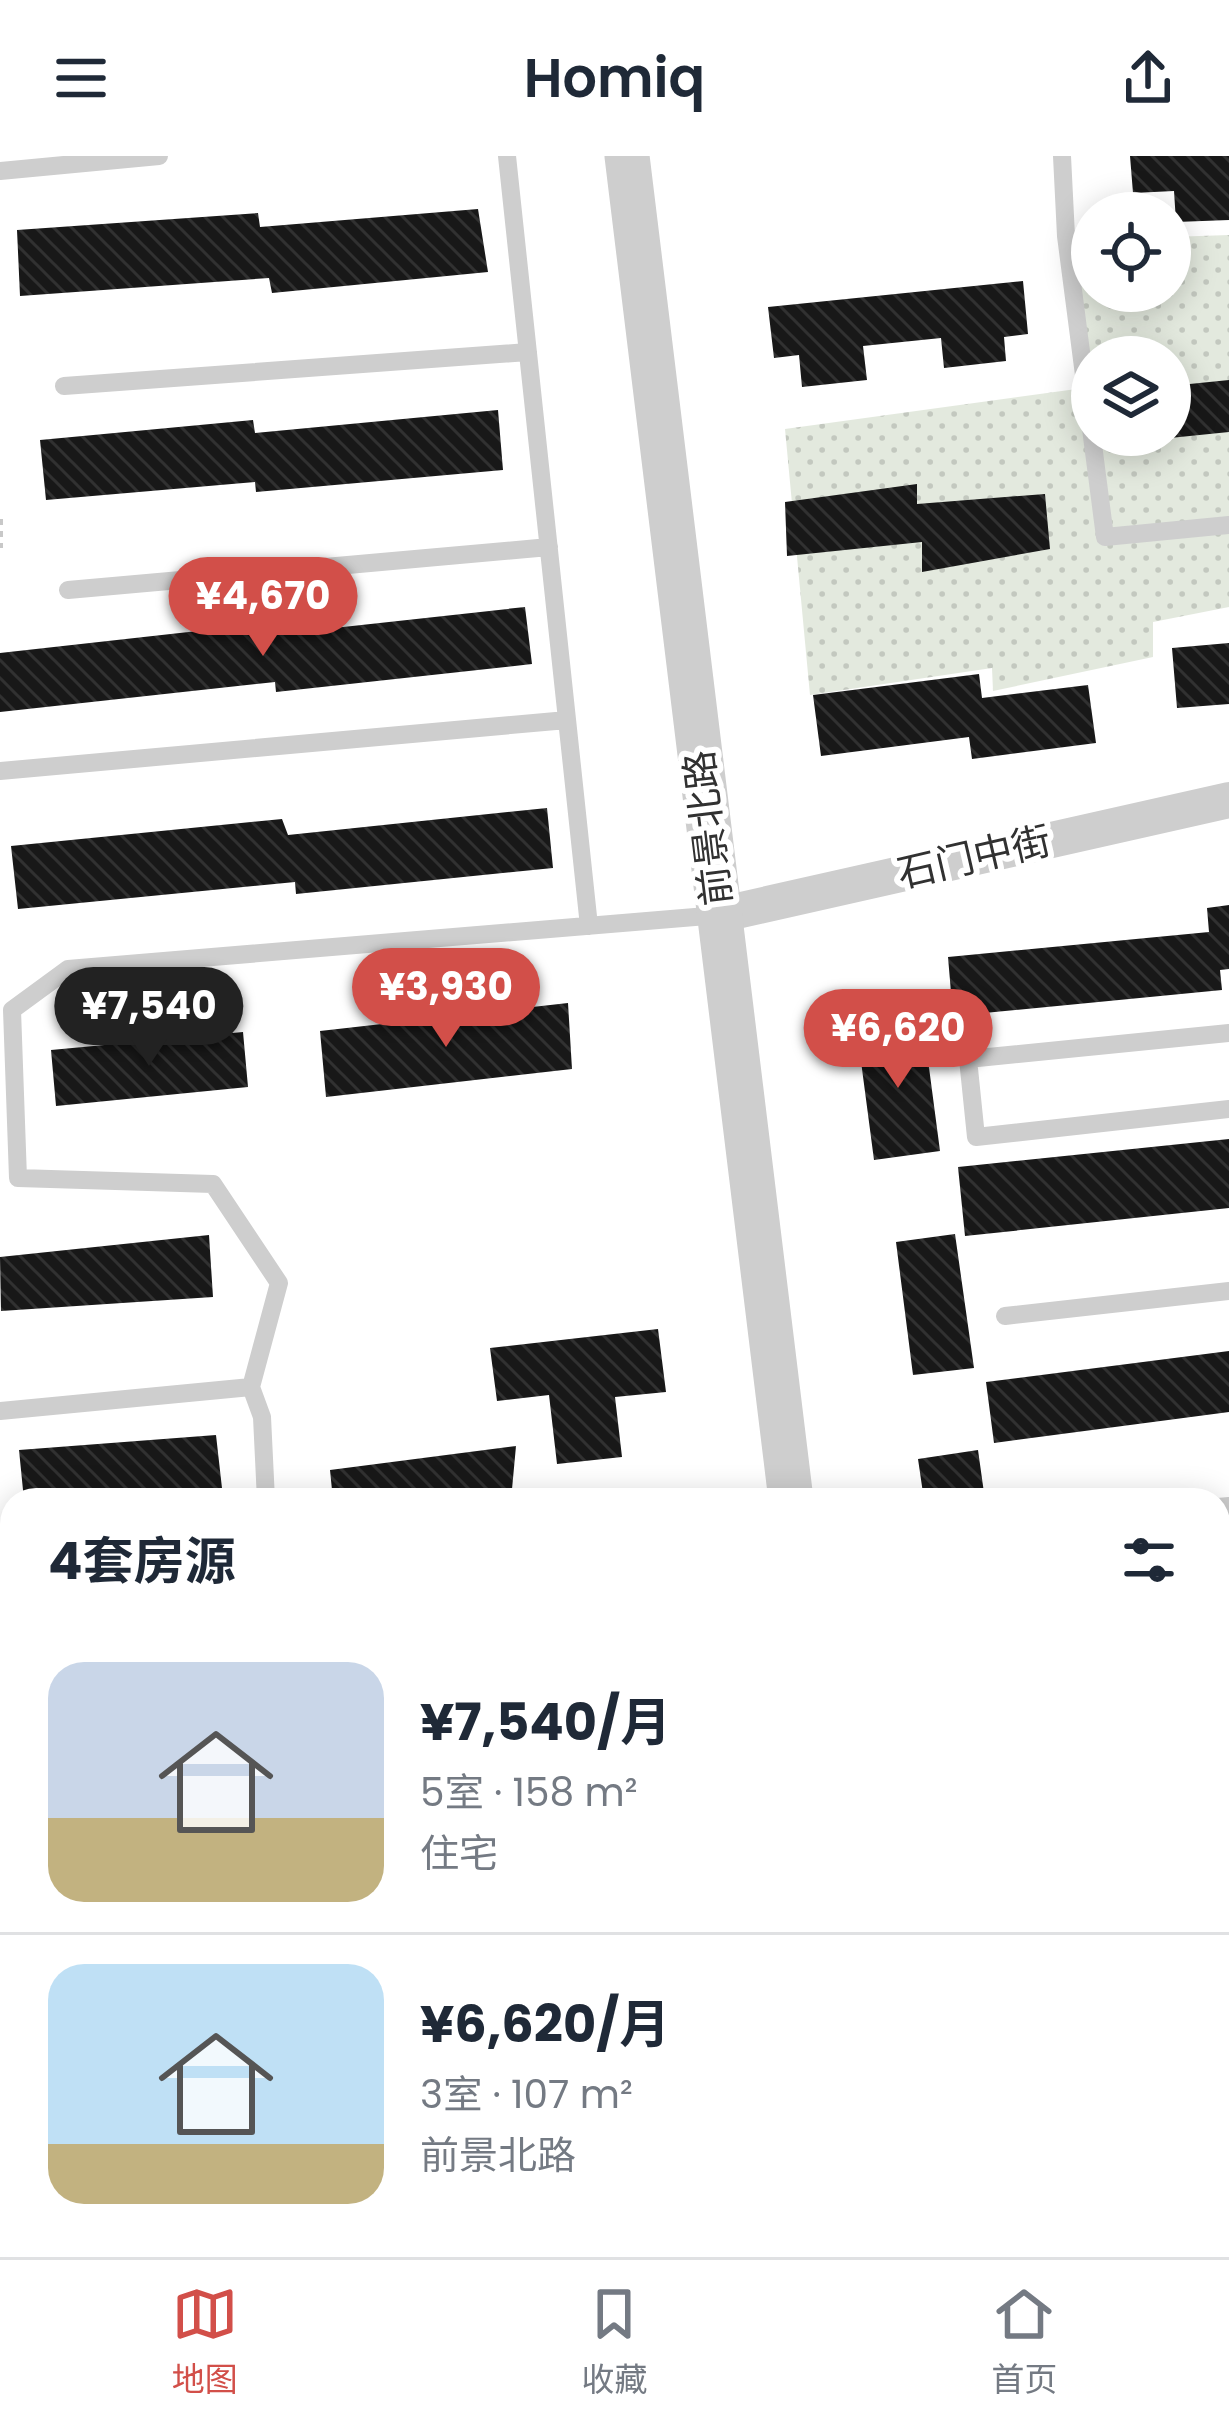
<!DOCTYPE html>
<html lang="zh">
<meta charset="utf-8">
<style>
body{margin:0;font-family:Poppins,"Noto Sans SC",sans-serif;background:#f6f6f7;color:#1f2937;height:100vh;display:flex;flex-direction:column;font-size:45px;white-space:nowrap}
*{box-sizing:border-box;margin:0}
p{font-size:39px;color:#747a83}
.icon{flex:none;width:66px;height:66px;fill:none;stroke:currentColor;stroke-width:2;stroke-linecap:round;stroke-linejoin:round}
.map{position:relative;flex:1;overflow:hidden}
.panel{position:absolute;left:0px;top:1332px;width:1230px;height:771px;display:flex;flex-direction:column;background:#fff;border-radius:36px 36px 0 0;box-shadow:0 6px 30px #0003}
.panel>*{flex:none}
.tools{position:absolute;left:1071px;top:36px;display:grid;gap:24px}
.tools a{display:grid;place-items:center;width:120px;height:120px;border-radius:50%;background:#fff;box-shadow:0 6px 30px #0003;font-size:60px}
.price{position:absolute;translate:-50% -102px;padding:0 27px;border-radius:42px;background:#d24f49;color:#fff;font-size:39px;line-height:78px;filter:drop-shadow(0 3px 6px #0008)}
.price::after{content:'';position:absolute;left:50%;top:72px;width:36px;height:27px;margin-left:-18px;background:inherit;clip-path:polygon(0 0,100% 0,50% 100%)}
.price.current{background:#222;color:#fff}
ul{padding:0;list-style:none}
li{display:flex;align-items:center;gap:36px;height:300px;padding:0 48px}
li+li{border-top:3px solid #e0e1e3}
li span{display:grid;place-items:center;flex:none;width:336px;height:240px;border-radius:36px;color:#555}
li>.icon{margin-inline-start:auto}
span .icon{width:144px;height:144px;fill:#fffc;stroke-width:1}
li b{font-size:51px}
h2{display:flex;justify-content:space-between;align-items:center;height:144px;padding:0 48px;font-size:51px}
header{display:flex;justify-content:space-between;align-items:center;height:156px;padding:0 48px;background:#fff;font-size:54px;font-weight:600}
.tabs{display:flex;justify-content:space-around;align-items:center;height:168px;border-top:3px solid #e0e1e3;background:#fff;font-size:33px;color:#747a83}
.tabs a{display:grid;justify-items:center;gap:6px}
.tabs .current{color:#d24f49}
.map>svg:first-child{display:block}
.grass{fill:url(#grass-dots);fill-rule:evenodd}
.pitch{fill:#e3e9de}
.building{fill:url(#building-back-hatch)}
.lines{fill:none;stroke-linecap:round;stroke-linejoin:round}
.path{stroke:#c8c8c8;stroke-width:6;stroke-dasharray:6 6;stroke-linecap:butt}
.service{stroke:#cecece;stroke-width:18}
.minor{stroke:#cecece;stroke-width:36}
.tertiary{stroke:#cecece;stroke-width:45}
.primary{stroke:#a9a9a9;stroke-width:57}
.labels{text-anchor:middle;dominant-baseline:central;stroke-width:12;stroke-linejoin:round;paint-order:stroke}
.street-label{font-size:39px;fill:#313131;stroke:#fff}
</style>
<header><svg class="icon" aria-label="menu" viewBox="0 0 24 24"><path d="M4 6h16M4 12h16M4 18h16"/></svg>Homiq<svg class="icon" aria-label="share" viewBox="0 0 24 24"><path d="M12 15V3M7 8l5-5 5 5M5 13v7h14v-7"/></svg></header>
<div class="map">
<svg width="1229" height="2101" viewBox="0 0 1229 2101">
<defs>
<pattern id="grass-dots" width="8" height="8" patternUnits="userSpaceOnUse" patternTransform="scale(3)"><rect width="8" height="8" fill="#e3e9de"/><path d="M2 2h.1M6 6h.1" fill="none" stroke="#c3c8bf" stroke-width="1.8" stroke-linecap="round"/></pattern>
<pattern id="building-back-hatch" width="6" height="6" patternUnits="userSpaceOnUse" patternTransform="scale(3)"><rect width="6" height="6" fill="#181818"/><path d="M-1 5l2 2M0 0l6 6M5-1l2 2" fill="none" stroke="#313131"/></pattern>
</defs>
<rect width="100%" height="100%" fill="#fff"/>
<path class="grass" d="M1229 79V451L1153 466V501L993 535 992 512 810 539 785 273 1091 231 1075 85H1092V135H1170V81ZM1092 201H1170V279H1092Z"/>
<path class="pitch" d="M1042 2091H1179L1194 2101H1019Z"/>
<path class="building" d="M1130 0H1229V64L1176 66 1174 35 1133 37Z
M478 53 488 116 272 137 269 122 20 140 17 74 258 57 260 71Z
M1023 125 1028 178 1004 181 1006 205 944 212 941 182 863 190 867 224 802 231 799 199 774 202 768 151Z
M1229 224V276L1170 282V230Z
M498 254 503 314 256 336 255 326 46 344 40 284 253 264 255 277Z
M917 328V348L1045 338 1050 393 922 416V386L787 400 785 346Z
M525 451 532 508 276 536 275 526 0 556V497L269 467 270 479Z
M1229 487V548L1177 552 1172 492Z
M979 518 982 542 1088 529 1096 587 972 603 969 581 821 600 813 539Z
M547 652 553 712 296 738 295 726 18 753 11 690 282 663 288 679Z
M1229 749V813L1220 814 1222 834 953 860 948 801 1209 776 1207 752Z
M568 847 572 913 326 941 320 875Z
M923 866 940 995 874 1004 857 875Z
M243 876 248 931 56 950 51 894Z
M1229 983V1052L965 1080 958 1011Z
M955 1078 974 1212 913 1219 896 1086Z
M209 1079 213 1141 1 1155 0 1101Z
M658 1173 666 1236 615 1241 622 1301 557 1308 549 1239 497 1245 490 1192Z
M1229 1195V1256L994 1287 986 1226Z
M216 1279 223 1341 24 1344 19 1294Z
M516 1290 511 1344H333L330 1314Z
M978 1294 985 1344H924L918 1303Z
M1229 1399V1472L1218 1474V1401Z"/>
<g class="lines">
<path class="path" d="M0 363V392"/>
<path class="service" d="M507 0 589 770
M1062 0 1066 80 1105 381 1229 369
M0 15 159 0
M64 230 528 196
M68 434 549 391
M0 615 567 564
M1229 877 968 903 976 981 1229 953
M1005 1160 1229 1135
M0 1255 251 1231
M266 1344 262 1261 251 1231 279 1127 213 1028 18 1022 12 854 68 813 719 759
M1218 1351 1229 1350
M0 1440 12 1438
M1218 1596 1229 1595"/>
<path class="minor" d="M719 759 1229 644"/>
<path class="tertiary" d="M627 0 791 1344
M894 2091 896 2101"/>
<path class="primary" d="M1218 1863 1229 1862
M1218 1919 1229 1917
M0 1991 12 1990
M0 2045 12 2044"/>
</g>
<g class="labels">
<g class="street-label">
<text transform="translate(708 672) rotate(-97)">前景北路</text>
<text transform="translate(974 701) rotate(-13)">石门中街</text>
</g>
</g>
</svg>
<div class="tools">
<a><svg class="icon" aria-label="locate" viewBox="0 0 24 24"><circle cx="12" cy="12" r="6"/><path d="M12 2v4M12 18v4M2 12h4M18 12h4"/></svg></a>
<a><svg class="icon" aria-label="layers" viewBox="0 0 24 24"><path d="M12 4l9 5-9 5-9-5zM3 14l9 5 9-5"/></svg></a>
</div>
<b class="price" style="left:263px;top:503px">¥4,670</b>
<b class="price" style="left:446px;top:894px">¥3,930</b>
<b class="price current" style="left:149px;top:913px">¥7,540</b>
<b class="price" style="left:898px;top:935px">¥6,620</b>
<section class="panel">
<h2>4套房源<svg class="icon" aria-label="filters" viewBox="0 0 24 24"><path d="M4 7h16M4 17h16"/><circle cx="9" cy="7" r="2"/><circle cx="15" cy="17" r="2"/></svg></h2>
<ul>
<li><span style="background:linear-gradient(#c9d6e8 65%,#c2b280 0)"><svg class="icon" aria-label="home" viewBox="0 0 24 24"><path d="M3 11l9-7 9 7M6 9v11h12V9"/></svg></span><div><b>¥7,540/月</b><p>5室 · 158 m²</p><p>住宅</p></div></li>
<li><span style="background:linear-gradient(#bfe0f5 75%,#c2b280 0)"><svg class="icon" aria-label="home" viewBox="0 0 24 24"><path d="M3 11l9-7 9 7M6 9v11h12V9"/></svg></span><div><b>¥6,620/月</b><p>3室 · 107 m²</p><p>前景北路</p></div></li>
</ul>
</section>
</div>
<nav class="tabs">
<a class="current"><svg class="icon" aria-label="map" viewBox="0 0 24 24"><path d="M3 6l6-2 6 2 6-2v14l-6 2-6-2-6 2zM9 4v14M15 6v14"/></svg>地图</a>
<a><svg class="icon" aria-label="saved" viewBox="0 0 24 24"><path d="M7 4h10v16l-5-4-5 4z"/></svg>收藏</a>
<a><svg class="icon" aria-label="home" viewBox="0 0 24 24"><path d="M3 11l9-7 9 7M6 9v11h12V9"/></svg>首页</a>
</nav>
